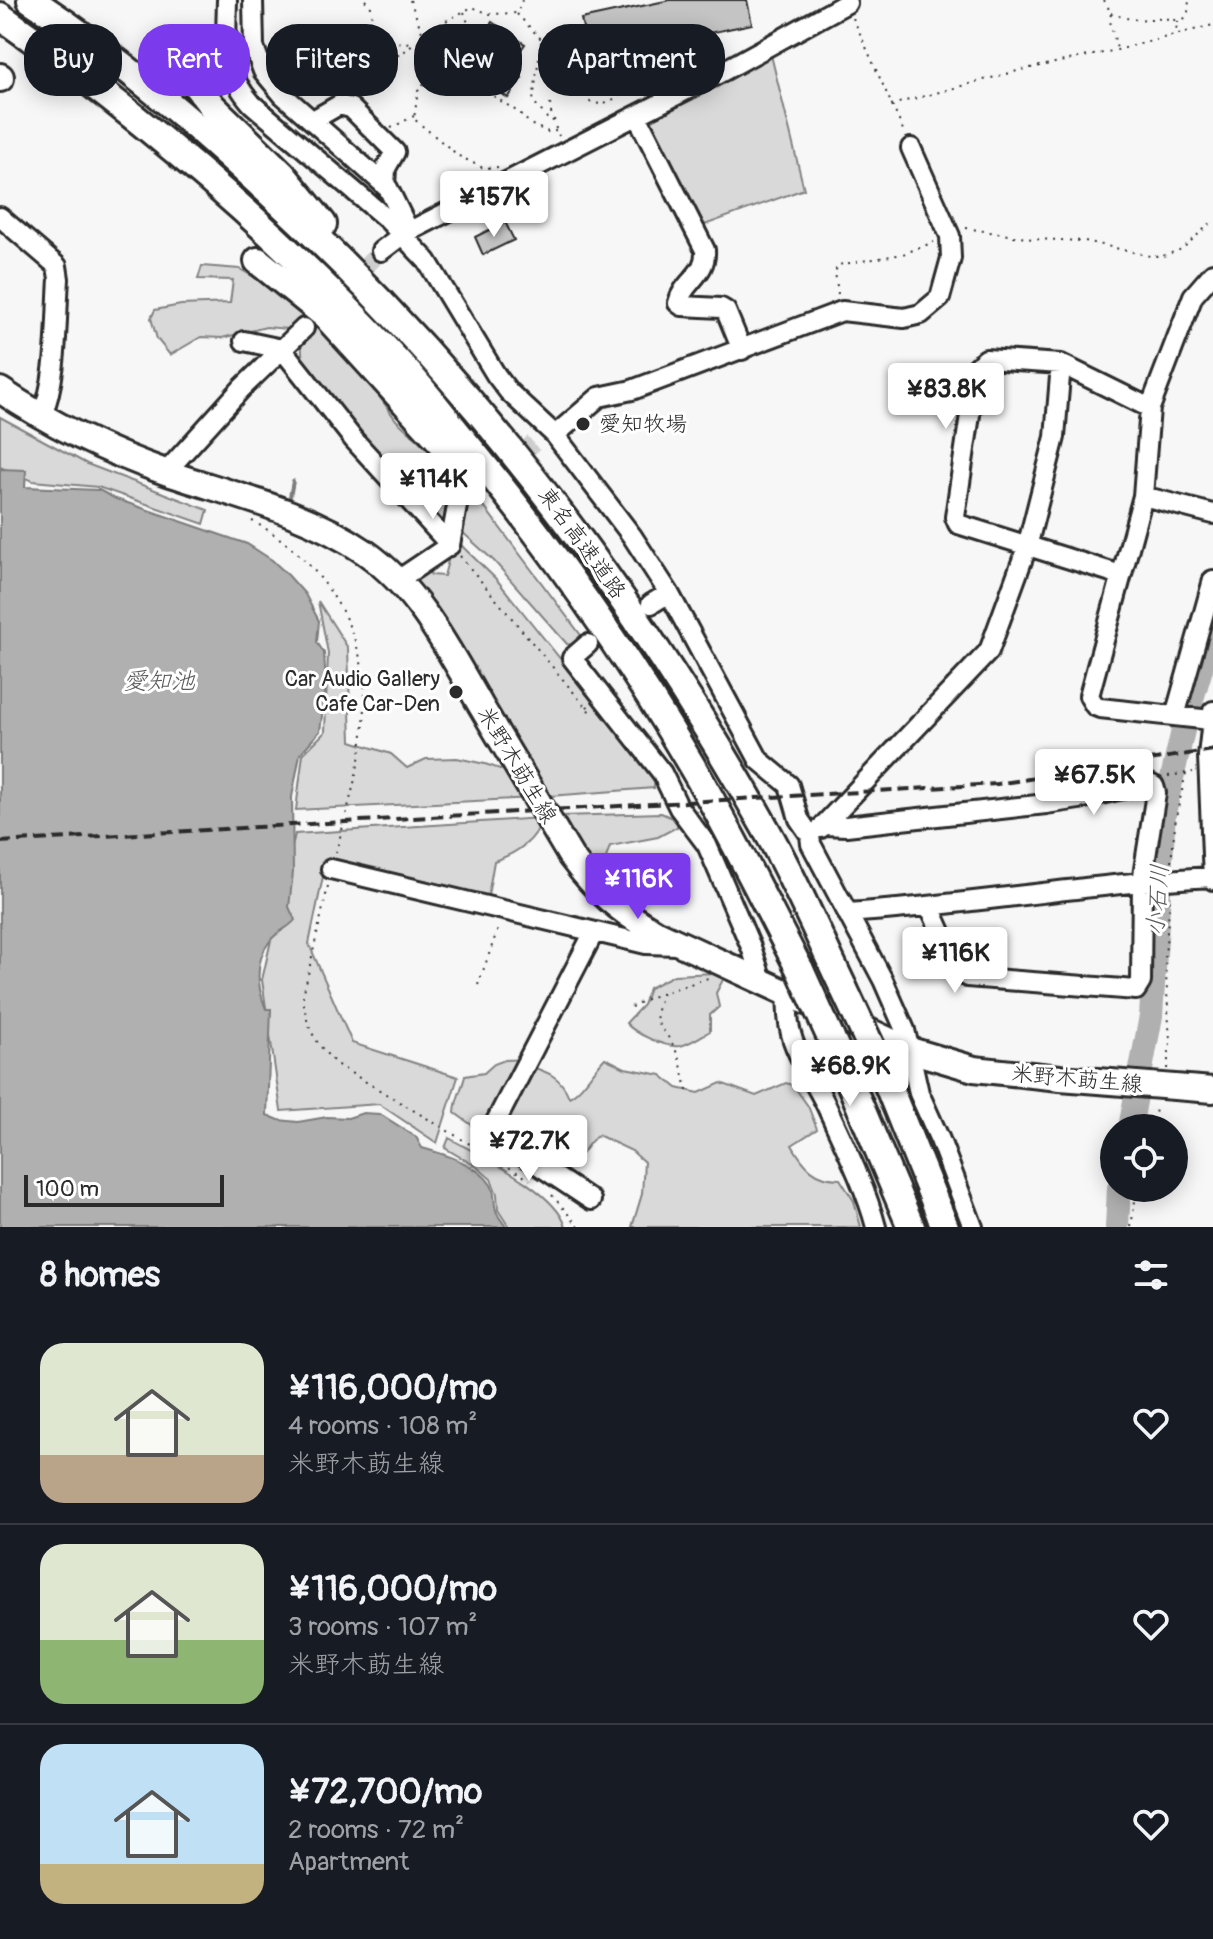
<!DOCTYPE html>
<meta charset="utf-8">
<style>
body{margin:0;font-family:Pangolin,"Klee One",sans-serif;background:#20242c;color:#f1f3f6;height:100vh;display:flex;flex-direction:column;font-size:30px;white-space:nowrap}
*{box-sizing:border-box;margin:0}
p{font-size:26px;color:#9ea1a6}
.icon{flex:none;width:44px;height:44px;fill:none;stroke:currentColor;stroke-width:2;stroke-linecap:round;stroke-linejoin:round}
.map{position:relative;height:1227px;overflow:hidden}
.panel{display:flex;flex-direction:column;background:#171b24;flex:1}
.panel>*{flex:none}
.banner{position:absolute;left:24px;top:24px;width:800px;height:72px;display:flex;gap:16px}
.tools{position:absolute;left:1100px;top:1114px;display:grid;gap:16px}
.tools a{display:grid;place-items:center;width:88px;height:88px;border-radius:50%;background:#171b24;box-shadow:0 4px 20px #0003;font-size:40px}
.scale{position:absolute;left:24px;bottom:20px;width:200px;box-sizing:border-box;padding-left:8px;border:4px solid #2b2b2b;border-top:0;font-size:22px;line-height:28px;white-space:nowrap;color:#2b2b2b;-webkit-text-stroke:6px #fff;paint-order:stroke}
.price{position:absolute;translate:-50% -68px;padding:0 18px;border-radius:8px;background:#fff;color:#222;font-size:26px;line-height:52px;filter:drop-shadow(0 2px 4px #0008)}
.price::after{content:'';position:absolute;left:50%;top:48px;width:24px;height:18px;margin-left:-12px;background:inherit;clip-path:polygon(0 0,100% 0,50% 100%)}
.price.on{background:#7c3aed;color:#fff}
ul{padding:0;list-style:none}
li{display:flex;align-items:center;gap:24px;height:200px;padding:0 40px}
li+li{border-top:2px solid #363941}
li span{display:grid;place-items:center;flex:none;width:224px;height:160px;border-radius:24px;color:#555}
li>.icon{margin-inline-start:auto}
span .icon{width:96px;height:96px;fill:#fffc;stroke-width:1}
li b{font-size:34px}
h2{display:flex;justify-content:space-between;align-items:center;height:96px;padding:0 40px;font-size:34px}
.pill{padding:0 28px;border-radius:32px;background:#171b24;box-shadow:0 4px 20px #0003;font-size:28px;line-height:72px}
.pill.on{background:#7c3aed;color:#fff}
.map>svg:first-child{display:block}
.green{fill:#d9d9d9;stroke:#828282;stroke-width:2}
.water{fill:#b0b0b0;stroke:#7b7b7b;stroke-width:2}
.lines{fill:none;stroke-linecap:round;stroke-linejoin:round}
.stream{stroke:#7b7b7b;stroke-width:4}
.river{stroke:#b0b0b0;stroke-width:24}
.building{fill:#c4c4c4;stroke:#2b2b2b;stroke-width:2}
.minor-tunnel{stroke:#cecece;stroke-width:18;stroke-dasharray:18 9;stroke-linecap:butt}
.minor-casing{stroke:#2b2b2b;stroke-width:24}
.major-casing{stroke:#2b2b2b;stroke-width:30}
.highway-casing{stroke:#2b2b2b;stroke-width:32}
.path{stroke:#2b2b2b;stroke-width:2;stroke-dasharray:2 6;stroke-linecap:butt}
.minor{stroke:#fff;stroke-width:18}
.major{stroke:#fff;stroke-width:24}
.highway{stroke:#fff;stroke-width:26}
.rail{stroke:#2b2b2b;stroke-width:4;stroke-dasharray:12 6;stroke-linecap:butt}
.highway-bridge-casing{stroke:#2b2b2b;stroke-width:32;stroke-linecap:butt}
.highway-bridge{stroke:#fff;stroke-width:26}
.poi-dot{fill:#2b2b2b;stroke:#fff;stroke-width:3}
.labels{text-anchor:middle;dominant-baseline:central;stroke-width:6;stroke-linejoin:round;paint-order:stroke}
.poi-label{font-size:22px;fill:#2b2b2b;stroke:#fff;text-anchor:start}
.street-label{font-size:22px;fill:#2b2b2b;stroke:#fff}
.water-label{font-size:24px;font-style:italic;fill:#5a5a5a;stroke:#fff}
</style>
<div class="map">
<svg width="1213" height="1227" viewBox="0 0 1213 1227">
<rect width="100%" height="100%" fill="#f7f7f7"/>
<filter id="ink" filterUnits="userSpaceOnUse"><feTurbulence type="fractalNoise" baseFrequency=".0125" numOctaves="2"/><feDisplacementMap in="SourceGraphic" scale="16" xChannelSelector="R" yChannelSelector="G"/><feConvolveMatrix kernelMatrix="1 2 1 2 8 2 1 2 1" color-interpolation-filters="sRGB"/></filter>
<g filter="url(#ink)">
<path class="green" d="M771 55 804 189 699 227 647 119Z
M202 266 240 269 283 294 335 341 360 369 396 420 451 470 485 508 583 638 577 646 567 644 494 561 449 520 450 528 463 547 497 580 655 777 654 788 550 796 416 582 409 564 421 556 431 575 444 576 448 561 442 530 427 513 421 494 355 430 303 362 301 341 311 331 296 321 288 329 266 327 222 338 201 337 170 355 157 339 151 318 155 310 181 305 230 303 233 280 198 279Z
M0 417 87 464 208 510 204 524 98 487 33 481 0 467Z
M318 601 348 648 351 741 391 754 407 768 426 759 457 758 485 764 509 772 532 798 296 810 303 754 325 732 328 653Z
M661 813 677 820V827L658 837 610 846 603 867 598 870 582 849 563 816Z
M541 818C539 840 513 855 494 861L488 896 482 897 326 862 309 944 352 1043 458 1077 437 1143 379 1104 281 1111 262 980 295 834Z
M714 973 725 976 716 993 719 1007 710 1015V1031C701 1036 690 1044 680 1046 666 1048 635 1034 626 1023L643 1005 649 988 674 975Z
M605 1058 625 1068 661 1075 677 1088 699 1093 721 1083 756 1096 786 1083 793 1085 808 1106 817 1129 792 1145C804 1166 815 1179 840 1179L854 1201 861 1227H632L642 1194 644 1162 632 1151 598 1135C581 1148 584 1160 560 1170L501 1135 497 1125 528 1066C549 1072 561 1077 569 1097 582 1091 594 1069 605 1058Z
M525 1059 483 1133 455 1113C455 1099 462 1090 465 1076L484 1073 494 1064 505 1060Z
M449 1138C481 1156 556 1191 566 1227H509L498 1210 497 1194 491 1179 477 1167 445 1148Z"/>
<path class="water" d="M0 469 26 470 25 487 99 490 116 499 247 544 272 560 288 575 305 594 319 621 317 642 324 653 326 686 320 731 300 754 292 797 293 872 289 907 295 920C288 929 277 931 270 941 254 961 257 987 266 1009H271L267 1115 279 1120 298 1122 327 1117 348 1118 363 1113 380 1114 416 1137 422 1148C444 1154 478 1164 491 1185 496 1193 493 1201 496 1210 497 1216 503 1222 506 1227H0Z"/>
<g class="lines">
<path class="stream" d="M290 497 293 481"/>
<path class="river" d="M1130 1128 1151 1016 1164 813 1184 726 1213 628
M1117 1227 1119 1188"/>
</g>
<path class="building" d="M670 0H747L752 24 590 58 581 19Z
M492 22 525 44 508 68 522 78 508 98 464 67Z
M505 222 514 240 483 255 475 237Z"/>
<g class="lines">
<path class="minor-tunnel" d="M304 328 381 251
M457 506 535 442"/>
<g class="minor-casing">
<path id="minor" d="M227 0C226 44 222 70 252 104L388 220 427 261 496 375 509 392 555 435 632 536 669 593 759 760 789 785 799 819 810 835 811 844 883 980 905 1030 919 1093 940 1140 973 1227
M253 0 254 47 263 71 283 95 388 188 409 231
M637 116 705 250C707 275 683 281 678 303L682 306 721 308 726 311 742 350
M313 120 339 105 351 108 395 152 386 168 385 186
M0 217 57 266 59 279C56 321 58 379 41 418
M381 251 402 235 716 75 847 3
M244 341 282 349 354 440 450 545
M555 435 599 397 632 390 842 311 904 318 921 314 940 298 951 258 950 236 911 148
M166 472 242 388 304 328
M1143 496 1213 514
M450 545 457 506
M1121 575 958 524 955 517 977 367 986 359 1061 364 1150 408
M398 580 450 545
M651 604 669 593
M588 644 572 658 662 773 679 808 707 845 751 947 762 980
M1213 711 1208 756 1213 880
M1175 716 1213 580
M1211 720 1100 708 1095 706 1089 696 1143 496 1150 408 1193 296 1213 273
M825 825 846 826 1046 804 1079 799 1148 783 1154 786 1156 793 1142 882 1141 982 1136 990 967 977 958 970 930 907
M821 828 989 651 1027 547 1055 437 1061 364
M331 869 646 944 677 945
M847 913C970 905 1091 883 1213 877
M788 994C784 1046 807 1065 827 1107 844 1144 866 1188 876 1227
M591 1200 490 1133 594 932"/>
</g>
<g class="major-casing">
<path id="major" d="M0 390C53 426 108 452 168 473 234 495 307 512 365 552 418 589 449 651 481 706 511 756 541 807 571 857 598 893 617 909 655 932L910 1050 974 1069 1060 1078 1213 1090"/>
</g>
<g class="highway-casing">
<path id="highway" d="M31 0C118 57 198 126 274 197 474 382 634 593 767 831 796 882 819 937 844 989
M0 16C144 118 280 234 400 364 426 392 449 423 473 452 553 550 626 654 690 763 730 830 764 901 800 970
M0 77V78
M196 85 212 106 282 174 323 224
M258 261 326 316 463 466
M835 1047 911 1227
M881 1068 945 1227"/>
</g>
<path class="path" d="M365 0 371 7C372 21 371 32 381 42L413 43
M410 0 422 32
M1104 0 1111 13 1110 21 1117 49
M464 12 468 23 462 38 478 45
M1111 13C1137 24 1148 17 1174 19L1178 33
M517 14 542 40 565 38 577 44 592 85
M853 18 904 132
M1177 22 1183 21 1188 12 1189 0
M541 42 533 101 547 118 558 121
M366 61C384 61 401 58 413 43H423
M439 67 445 73H458L521 114 530 124 548 132 556 131
M640 80C626 90 606 111 588 101L587 93 592 87 640 80 723 52
M550 104 552 119 559 136
M891 105 1021 70 1117 50 1213 25
M391 128 414 116
M498 167 483 168 459 156 414 119 418 91 438 67 423 43V33L472 7 490 14 517 13 522 0
M966 228 1032 239 1085 241 1150 256H1163L1182 249 1213 221
M838 294 835 272 838 265 903 254 934 242
M252 521C316 554 366 627 365 701 365 752 349 803 336 852
M460 556 590 712 587 705
M1168 776 1193 772
M1171 862 1176 817 1186 773
M328 886 303 996C306 1028 314 1041 336 1064L530 1180
M478 985 499 926
M663 993C647 1029 664 1023 676 1051 682 1065 685 1080 688 1095
M631 1007 648 998 708 978
M1167 1069 1170 1042 1165 957 1170 896
M1151 1128 1157 1106
M552 1195 579 1227
M1131 1227 1137 1188"/>
<use href="#minor" class="minor"/>
<use href="#major" class="major"/>
<use href="#highway" class="highway"/>
<path class="rail" d="M0 842 997 784 1213 750"/>
<g class="highway-bridge-casing">
<path id="highway-bridge" d="M800 970 835 1047
M844 989 881 1068"/>
</g>
<use href="#highway-bridge" class="highway-bridge"/>
</g>
</g>
<g class="poi-dot">
<circle cx="583" cy="424" r="8"/>
<circle cx="456" cy="692" r="8"/>
</g>
<g class="labels">
<g class="poi-label">
<text x="599" y="424">愛知牧場</text>
<text x="440" y="679" text-anchor="end">Car Audio Gallery<tspan x="440" dy="25">Cafe Car-Den</tspan></text>
</g>
<g class="street-label">
<text transform="translate(582 543) rotate(54)">東名高速道路</text>
<text transform="translate(517 765) rotate(59)">米野木莇生線</text>
<text transform="translate(1077 1079) rotate(5)">米野木莇生線</text>
</g>
<g class="water-label">
<text x="159" y="681">愛知池</text>
<text transform="translate(1158 900) rotate(-86)">小石川</text>
</g>
</g>
</svg>
<div class="tools">
<a><svg class="icon" aria-label="locate" viewBox="0 0 24 24"><circle cx="12" cy="12" r="6"/><path d="M12 2v4M12 18v4M2 12h4M18 12h4"/></svg></a>
</div>
<div class="scale">100 m</div>
<b class="price" style="left:494px;top:239px">¥157K</b>
<b class="price" style="left:946px;top:431px">¥83.8K</b>
<b class="price" style="left:433px;top:521px">¥114K</b>
<b class="price" style="left:1094px;top:817px">¥67.5K</b>
<b class="price on" style="left:638px;top:921px">¥116K</b>
<b class="price" style="left:955px;top:995px">¥116K</b>
<b class="price" style="left:850px;top:1108px">¥68.9K</b>
<b class="price" style="left:529px;top:1183px">¥72.7K</b>
<div class="banner">
<a class="pill">Buy</a>
<a class="pill on">Rent</a>
<a class="pill">Filters</a>
<a class="pill">New</a>
<a class="pill">Apartment</a>
</div>
</div>
<section class="panel">
<h2>8 homes<svg class="icon" aria-label="filters" viewBox="0 0 24 24"><path d="M4 7h16M4 17h16"/><circle cx="9" cy="7" r="2"/><circle cx="15" cy="17" r="2"/></svg></h2>
<ul>
<li><span style="background:linear-gradient(#dfe7d0 70%,#b9a48a 0)"><svg class="icon" aria-label="home" viewBox="0 0 24 24"><path d="M3 11l9-7 9 7M6 9v11h12V9"/></svg></span><div><b>¥116,000/mo</b><p>4 rooms · 108 m²</p><p>米野木莇生線</p></div><svg class="icon" aria-label="heart" viewBox="0 0 24 24"><path d="M12 20l-8-8c-3-5 5-10 8-4 3-6 11-1 8 4z"/></svg></li>
<li><span style="background:linear-gradient(#dfe7d0 60%,#8fb573 0)"><svg class="icon" aria-label="home" viewBox="0 0 24 24"><path d="M3 11l9-7 9 7M6 9v11h12V9"/></svg></span><div><b>¥116,000/mo</b><p>3 rooms · 107 m²</p><p>米野木莇生線</p></div><svg class="icon" aria-label="heart" viewBox="0 0 24 24"><path d="M12 20l-8-8c-3-5 5-10 8-4 3-6 11-1 8 4z"/></svg></li>
<li><span style="background:linear-gradient(#bfe0f5 75%,#c2b280 0)"><svg class="icon" aria-label="home" viewBox="0 0 24 24"><path d="M3 11l9-7 9 7M6 9v11h12V9"/></svg></span><div><b>¥72,700/mo</b><p>2 rooms · 72 m²</p><p>Apartment</p></div><svg class="icon" aria-label="heart" viewBox="0 0 24 24"><path d="M12 20l-8-8c-3-5 5-10 8-4 3-6 11-1 8 4z"/></svg></li>
</ul>
</section>
